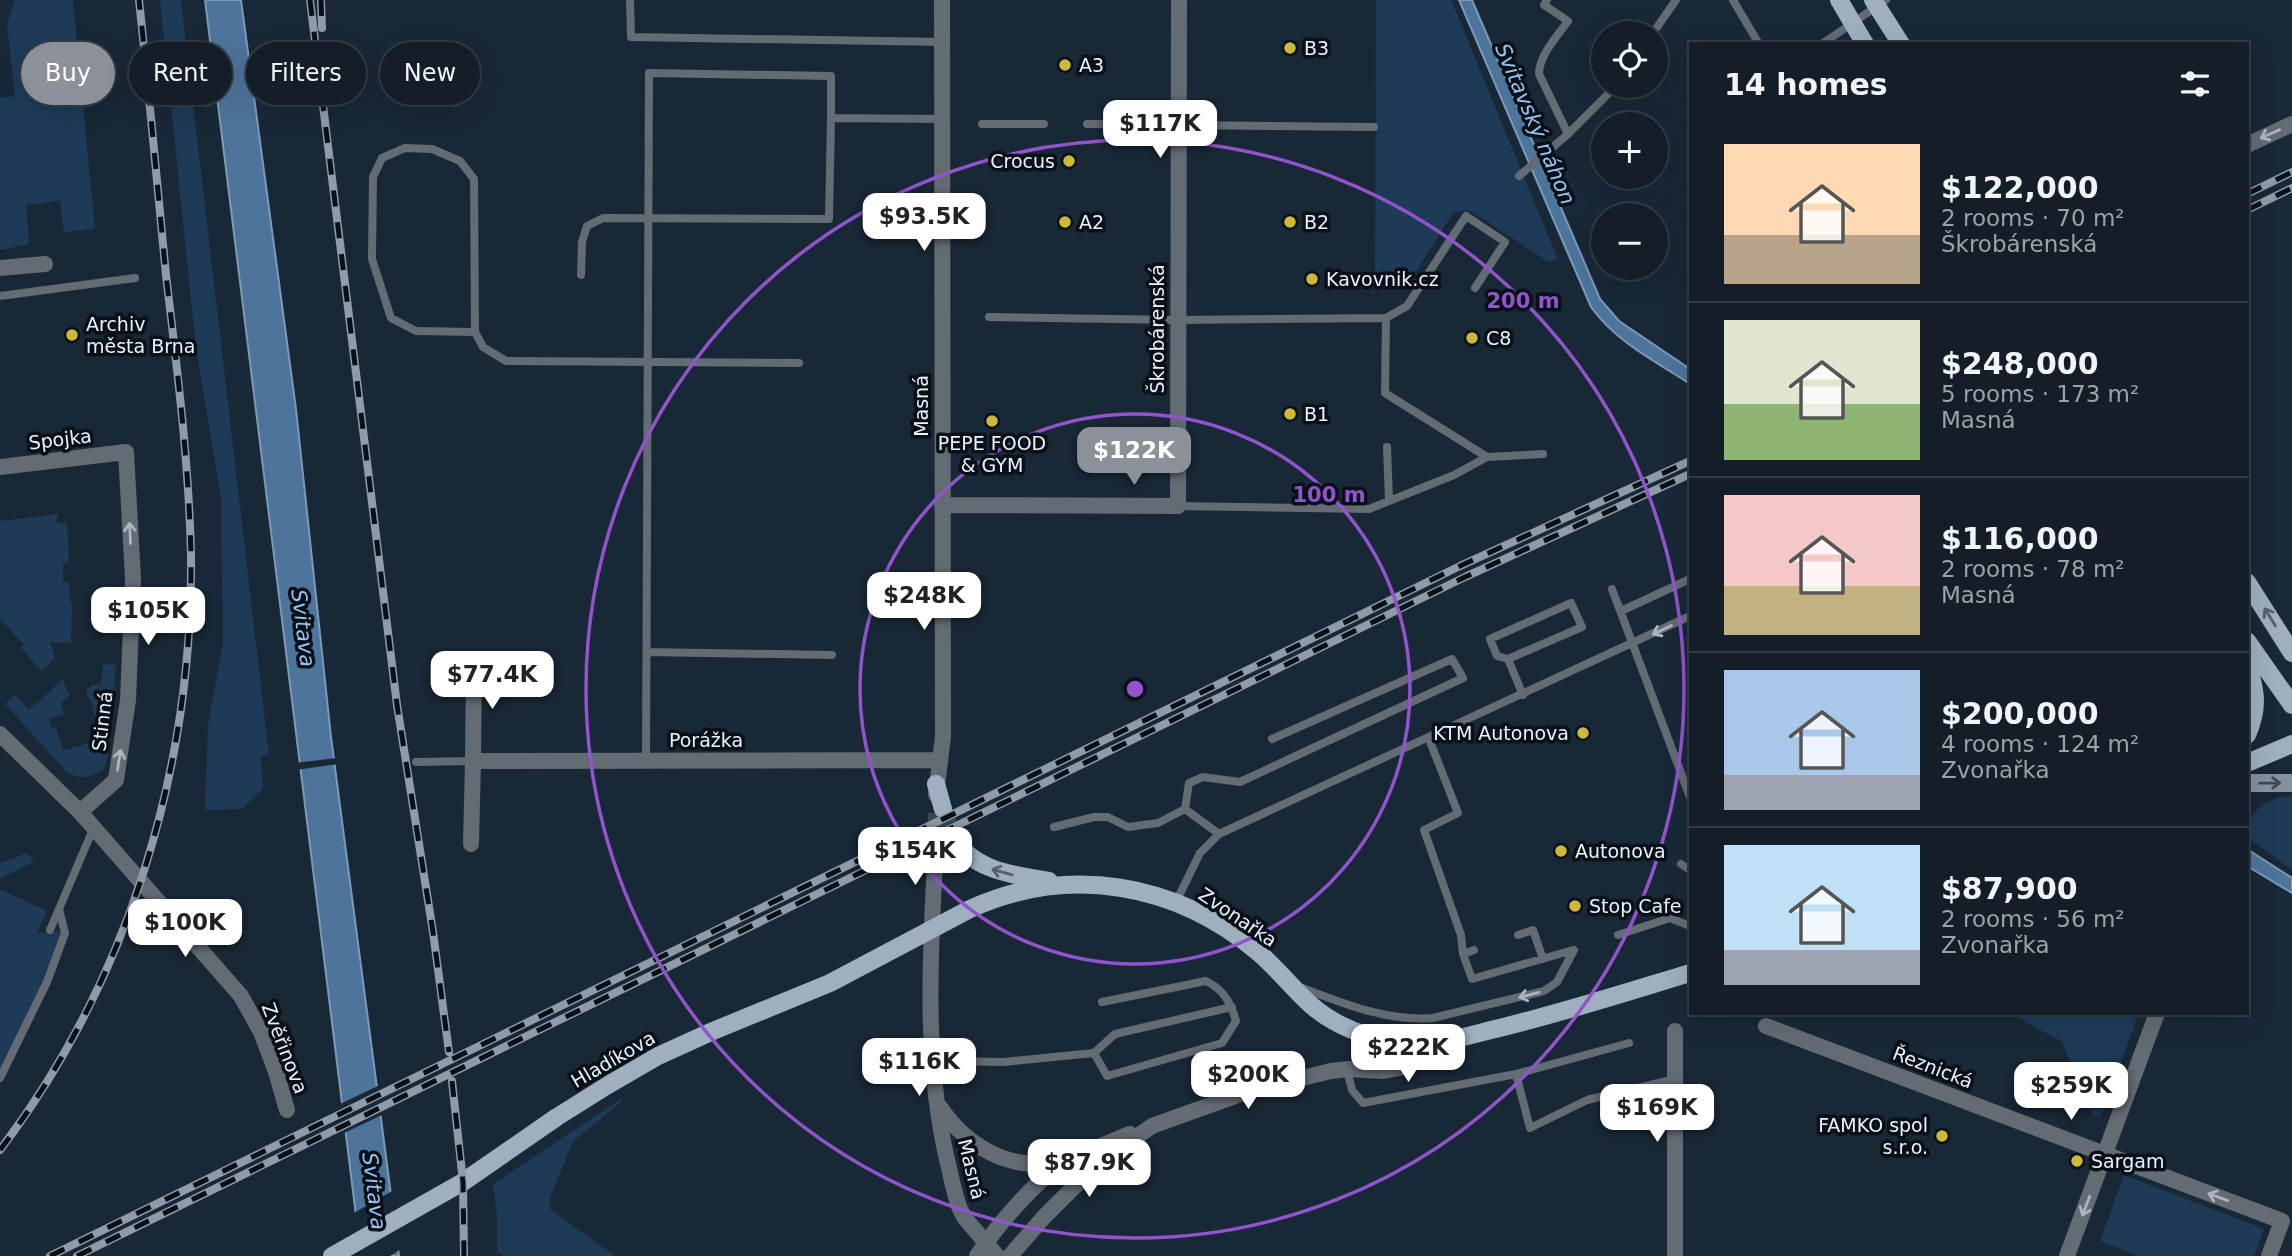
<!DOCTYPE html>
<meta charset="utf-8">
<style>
body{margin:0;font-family:"DejaVu Sans",sans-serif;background:#202b35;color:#f1f3f6;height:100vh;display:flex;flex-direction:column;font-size:26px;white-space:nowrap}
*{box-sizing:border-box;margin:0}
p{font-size:23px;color:#9da2a8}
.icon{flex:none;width:38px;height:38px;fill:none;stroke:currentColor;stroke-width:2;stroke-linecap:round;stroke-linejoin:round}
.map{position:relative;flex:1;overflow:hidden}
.panel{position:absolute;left:1689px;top:42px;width:560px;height:973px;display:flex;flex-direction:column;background:#131e29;border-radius:0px;box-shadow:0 7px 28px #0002,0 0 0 2px #323c46}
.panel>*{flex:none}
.top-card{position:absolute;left:21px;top:42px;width:665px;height:63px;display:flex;gap:14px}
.controls{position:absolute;left:1591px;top:21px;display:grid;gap:14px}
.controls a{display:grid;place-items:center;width:77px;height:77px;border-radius:50%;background:#131e29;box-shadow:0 7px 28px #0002,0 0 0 2px #323c46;font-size:35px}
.price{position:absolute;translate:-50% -60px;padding:0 16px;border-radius:14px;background:#fff;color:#222;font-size:23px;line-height:46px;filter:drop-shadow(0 2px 4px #0008)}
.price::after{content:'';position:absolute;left:50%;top:42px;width:21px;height:16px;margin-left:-10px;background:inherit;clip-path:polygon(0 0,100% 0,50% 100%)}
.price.selected{background:#8c9099;color:#fff}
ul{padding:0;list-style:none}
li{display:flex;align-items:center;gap:21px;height:175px;padding:0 35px}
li+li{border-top:2px solid #323c46}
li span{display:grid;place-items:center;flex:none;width:196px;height:140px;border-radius:0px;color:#555}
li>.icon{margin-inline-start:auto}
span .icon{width:84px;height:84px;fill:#fffc;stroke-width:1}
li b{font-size:30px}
h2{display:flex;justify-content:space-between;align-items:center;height:84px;padding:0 35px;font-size:30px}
.chip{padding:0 24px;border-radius:32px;background:#131e29;box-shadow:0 7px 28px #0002,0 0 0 2px #323c46;font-size:24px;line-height:63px}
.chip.selected{background:#8c9099;color:#fff}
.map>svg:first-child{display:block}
.green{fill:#1d3a57}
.water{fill:#4d749a;stroke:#7c9ab8;stroke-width:2}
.pier{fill:#192837}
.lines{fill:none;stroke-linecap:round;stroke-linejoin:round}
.street-tunnel{stroke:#384655;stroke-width:16;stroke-dasharray:16 8;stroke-linecap:butt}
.primary-tunnel{stroke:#384655;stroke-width:18;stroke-dasharray:18 9;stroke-linecap:butt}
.lane{stroke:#636b73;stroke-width:8}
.street{stroke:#636b73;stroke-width:16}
.secondary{stroke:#85919e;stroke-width:18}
.primary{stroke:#9fafc0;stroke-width:18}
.rail-casing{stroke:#8f9ba8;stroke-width:8}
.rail{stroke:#091017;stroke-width:5;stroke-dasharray:16;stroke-linecap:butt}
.oneway{stroke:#adb6bf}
.oneway2{stroke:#54606c}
.oneway3{stroke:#414a54}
.ring{fill:none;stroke:#9154cc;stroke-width:3.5}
.poi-dot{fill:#ceb838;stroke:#091017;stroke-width:2.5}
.labels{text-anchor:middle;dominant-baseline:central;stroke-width:7;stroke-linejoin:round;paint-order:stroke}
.poi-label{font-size:19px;fill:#e9f3fe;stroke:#091017;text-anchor:start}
.street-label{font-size:19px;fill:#e9f3fe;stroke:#091017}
.water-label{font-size:21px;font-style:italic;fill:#97c5f4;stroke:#091017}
.centre{fill:#9154cc;stroke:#091017;stroke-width:3.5}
.ring-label{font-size:21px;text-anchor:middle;font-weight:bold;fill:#9154cc;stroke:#091017;stroke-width:7;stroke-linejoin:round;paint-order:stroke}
</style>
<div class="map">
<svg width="2292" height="1256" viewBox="0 0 2292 1256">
<rect width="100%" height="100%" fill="#192837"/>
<path class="green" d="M15 0H73L95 229 64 232 60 201 26 205 29 244 0 250V98L15 96 7 25Z
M160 0H181L269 755 261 756 263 788 243 809 205 810 208 725 223 641 221 498 196 348Z
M1376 0H1451L1558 259 1548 262 1476 214 1467 210 1453 213 1413 277 1375 276Z
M59 514 56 523H67L69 563H63V582H69L70 602H72L71 643 50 642 55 658 41 671 21 648 24 645 0 619V521Z
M103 664 116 665 108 754 105 768C92 777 82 781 67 772L5 704 15 695 29 710 63 679 69 696 61 703 64 714 49 719 51 728 56 727 63 750 101 740 90 698 86 697 87 688H90L91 685H101Z
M2279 797H2292V870L2247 837C2247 814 2259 805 2279 797Z
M27 853 34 862 0 879V863Z
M0 889 47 911 37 933 61 931 43 984 0 1072Z
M2010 1013H2139L2101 1116 2094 1117 2062 1042Z
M621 1099 622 1101 573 1142 550 1197V1209L615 1256H504L497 1252V1216L493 1184Z
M2124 1175 2264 1229 2254 1256H2138L2100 1241Z"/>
<path class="water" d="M205 0H241L296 409 331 737 399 1256H361Z
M1459 0H1472L1600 299 1619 321 1690 369V384C1655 361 1616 342 1591 307Z
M2247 849 2292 878V893L2247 866Z"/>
<path class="pier" d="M337 758 338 764 296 770 295 763Z
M380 1085 384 1114 342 1134 338 1105Z
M394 1190 401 1249 390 1256H357L352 1214Z"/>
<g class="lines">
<path class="street-tunnel" d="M936 845V813"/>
<path class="primary-tunnel" d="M943 809 952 836"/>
<path class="lane" d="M630 0 631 37 943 42
M1547 0 1544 5 1568 21C1557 37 1539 55 1539 74L1568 134
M1733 0 1759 44
M1653 33 1676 0
M1822 44 1886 0
M982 124H1044
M1087 124 1374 127
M1519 176 1568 134 1616 86
M581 275 582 242 587 226 603 218 829 219 831 118
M0 296 135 278
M989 317 1178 320 1386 318 1407 306 1466 216 1505 242 1475 288
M1386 318 1385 393 1487 457
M475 332 416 331 391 318 372 259 373 177 382 158 405 148 432 149 460 161 474 179 475 332 483 347 506 361 799 363
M1387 447 1389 501
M1178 506 1369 509 1454 475 1487 457 1543 454
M1612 589 1690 797
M1621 611 1690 579
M647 652 832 655
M1508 659 1497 656 1490 639 1571 603 1582 627 1508 659 1523 695
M1429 739 1458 813 1424 830 1461 935 1463 954 1472 979 1573 950
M646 761 649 73 831 76V118L942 119
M416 762 473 761
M1054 827 1094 817H1108L1128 827 1158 823 1185 809
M1219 834 1185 809 1189 783 1203 777 1240 782 1463 678 1452 659 1272 739
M1681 864 1690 870
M1176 902 1200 853 1219 834 1690 616
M50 930 94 827
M1518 935 1533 930 1543 959
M1618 935 1670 918 1690 926
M1463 954 1474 950
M1297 986C1341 1002 1385 1022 1433 1018L1544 991 1557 982 1574 950
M1094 1053 1107 1076 1222 1043 1236 1021C1231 1003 1223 989 1206 981L1102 1002
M934 1061 1004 1062 1094 1053 1115 1034 1232 1007
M1347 1070 1352 1090 1363 1103 1516 1074 1629 1043
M1516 1074 1530 1128 1587 1100 1675 1079
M0 1078 47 982 65 933 59 909"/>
<path class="street" d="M2247 145 2292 124
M0 268 45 264
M0 467 126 452 133 579 128 700 116 780 80 812
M942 505 1178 506 1179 0
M0 734 80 812 241 996 261 1032 276 1072 287 1110
M473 761 474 660
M936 795 943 736 942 0
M471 844 473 761 940 760
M936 845C930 951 923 1064 949 1168 952 1182 955 1196 960 1209L964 1217 997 1256
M1766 1026 2282 1221 2269 1256
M940 1107C966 1146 1011 1173 1060 1161 1084 1154 1107 1143 1130 1134
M977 1256C996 1227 1037 1178 1067 1161
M1010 1256 1043 1218 1077 1184 1119 1149 1152 1126 1249 1091 1331 1071 1349 1069 1383 1071 1399 1068 1452 1042
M1675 1256V1031
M2067 1256 2157 1013"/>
<path class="secondary" d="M2247 783H2292"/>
<path class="primary" d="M1839 0 1865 44
M1873 0 1901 44
M2247 582 2292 653
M2247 641 2292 705
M2247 660C2255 690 2260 705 2247 735
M2247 763 2292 744
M936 784 943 809
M952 836C973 871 1013 875 1049 881
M332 1256 463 1182 557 1117 608 1085 658 1056 713 1031 830 983 970 909C1069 864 1176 883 1258 952 1277 968 1292 988 1311 1005 1336 1027 1370 1039 1403 1043 1432 1047 1463 1037 1491 1030 1559 1014 1624 993 1690 973"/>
<g class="rail-casing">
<path id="rail" d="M310 0 397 705 433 932 449 1052
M321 0 322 28
M2247 194 2292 172
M2247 210 2292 188
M452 1081 463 1182 464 1256
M0 1150C129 980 193 768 191 556 189 462 177 368 166 275 157 183 149 92 139 0
M50 1256 1460 566 1690 461
M77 1256 1465 577 1690 474"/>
</g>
<use href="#rail" class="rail"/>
</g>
<defs><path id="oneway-shaft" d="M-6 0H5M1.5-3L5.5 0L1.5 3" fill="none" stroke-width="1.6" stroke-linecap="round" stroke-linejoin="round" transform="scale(1.75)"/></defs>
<g class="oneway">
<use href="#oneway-shaft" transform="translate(2270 134) rotate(156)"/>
<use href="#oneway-shaft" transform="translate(130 533) rotate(-93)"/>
<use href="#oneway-shaft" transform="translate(1662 630) rotate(154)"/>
<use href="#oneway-shaft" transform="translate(119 760) rotate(-81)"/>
<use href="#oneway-shaft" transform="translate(1529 995) rotate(166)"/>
<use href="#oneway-shaft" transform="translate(2218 1197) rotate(-160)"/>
<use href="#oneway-shaft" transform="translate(2086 1206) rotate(111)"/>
</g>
<g class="oneway2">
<use href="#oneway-shaft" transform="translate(2270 617) rotate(-122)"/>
<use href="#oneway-shaft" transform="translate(1002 872) rotate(-164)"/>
</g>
<use class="oneway3" href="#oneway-shaft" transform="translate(2270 783) rotate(-1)"/>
<g class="ring">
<circle cx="1135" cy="689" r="275"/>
<circle cx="1135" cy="689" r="549"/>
</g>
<g class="poi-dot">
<circle cx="1290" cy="48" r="7"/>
<circle cx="1065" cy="65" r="7"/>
<circle cx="1069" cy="161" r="7"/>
<circle cx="1065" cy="222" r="7"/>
<circle cx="1290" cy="222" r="7"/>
<circle cx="1312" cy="279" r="7"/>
<circle cx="72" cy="335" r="7"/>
<circle cx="1472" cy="338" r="7"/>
<circle cx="1290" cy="414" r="7"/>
<circle cx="992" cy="421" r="7"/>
<circle cx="1583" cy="733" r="7"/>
<circle cx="1561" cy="851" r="7"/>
<circle cx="1575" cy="906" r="7"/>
<circle cx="1942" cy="1136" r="7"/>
<circle cx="2077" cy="1161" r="7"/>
</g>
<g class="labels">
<g class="poi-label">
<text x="1304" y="48">B3</text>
<text x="1079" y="65">A3</text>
<text x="1055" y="161" text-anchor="end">Crocus</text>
<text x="1079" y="222">A2</text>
<text x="1304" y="222">B2</text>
<text x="1326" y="279">Kavovnik.cz</text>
<text x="86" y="324">Archiv<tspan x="86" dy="22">města Brna</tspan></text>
<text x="1486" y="338">C8</text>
<text x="1304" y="414">B1</text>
<text x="992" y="443" text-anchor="middle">PEPE FOOD<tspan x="992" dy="22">&amp; GYM</tspan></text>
<text x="1569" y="733" text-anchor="end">KTM Autonova</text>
<text x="1575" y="851">Autonova</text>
<text x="1589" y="906">Stop Cafe</text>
<text x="1928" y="1125" text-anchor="end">FAMKO spol<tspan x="1928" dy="22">s.r.o.</tspan></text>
<text x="2091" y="1161">Sargam</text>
</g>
<g class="street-label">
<text transform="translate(1157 329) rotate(-90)">Škrobárenská</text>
<text transform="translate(921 406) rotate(-90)">Masná</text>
<text transform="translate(60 439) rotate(-7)">Spojka</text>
<text transform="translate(102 721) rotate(-83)">Stinná</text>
<text x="706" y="740">Porážka</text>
<text transform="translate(1238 917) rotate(34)">Zvonařka</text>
<text transform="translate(285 1048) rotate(69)">Zvěřinova</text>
<text transform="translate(613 1059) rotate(-30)">Hladíkova</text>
<text transform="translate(1933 1067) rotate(21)">Řeznická</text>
<text transform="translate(972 1169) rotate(76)">Masná</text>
</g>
<g class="water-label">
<text transform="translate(1535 124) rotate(67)">Svitavský náhon</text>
<text transform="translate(303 628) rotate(83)">Svitava</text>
<text transform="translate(374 1191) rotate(83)">Svitava</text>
</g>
</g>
<circle cx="1135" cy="689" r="10" class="centre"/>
<g class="ring-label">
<text x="1523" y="308">200 m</text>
<text x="1329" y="502">100 m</text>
</g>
</svg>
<div class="controls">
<a><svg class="icon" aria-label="locate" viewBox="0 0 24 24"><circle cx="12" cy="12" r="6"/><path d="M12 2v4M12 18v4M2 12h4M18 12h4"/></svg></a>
<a>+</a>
<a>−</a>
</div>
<b class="price" style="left:1160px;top:160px">$117K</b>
<b class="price" style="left:924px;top:253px">$93.5K</b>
<b class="price selected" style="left:1134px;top:487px">$122K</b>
<b class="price" style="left:924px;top:632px">$248K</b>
<b class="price" style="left:148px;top:647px">$105K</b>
<b class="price" style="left:492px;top:711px">$77.4K</b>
<b class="price" style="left:915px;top:887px">$154K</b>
<b class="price" style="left:185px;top:959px">$100K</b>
<b class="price" style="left:1408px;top:1084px">$222K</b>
<b class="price" style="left:919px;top:1098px">$116K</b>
<b class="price" style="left:1248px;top:1111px">$200K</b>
<b class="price" style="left:2071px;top:1122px">$259K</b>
<b class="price" style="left:1657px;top:1144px">$169K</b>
<b class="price" style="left:1089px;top:1199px">$87.9K</b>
<div class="top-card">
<a class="chip selected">Buy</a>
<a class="chip">Rent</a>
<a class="chip">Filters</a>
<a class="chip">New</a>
</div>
<section class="panel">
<h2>14 homes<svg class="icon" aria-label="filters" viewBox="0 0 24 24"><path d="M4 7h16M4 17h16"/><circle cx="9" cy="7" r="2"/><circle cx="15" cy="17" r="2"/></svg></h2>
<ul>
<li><span style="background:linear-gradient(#ffd9b3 65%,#b9a48a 0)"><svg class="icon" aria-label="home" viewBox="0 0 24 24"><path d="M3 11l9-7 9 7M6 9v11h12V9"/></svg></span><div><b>$122,000</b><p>2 rooms · 70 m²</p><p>Škrobárenská</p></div></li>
<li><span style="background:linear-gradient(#dfe7d0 60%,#8fb573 0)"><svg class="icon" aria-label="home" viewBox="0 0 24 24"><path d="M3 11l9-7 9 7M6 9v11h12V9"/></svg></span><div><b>$248,000</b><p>5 rooms · 173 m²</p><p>Masná</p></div></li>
<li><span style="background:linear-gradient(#f6c9c9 65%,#c2b280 0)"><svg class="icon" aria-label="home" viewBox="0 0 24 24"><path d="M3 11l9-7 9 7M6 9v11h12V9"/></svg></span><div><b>$116,000</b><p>2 rooms · 78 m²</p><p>Masná</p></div></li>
<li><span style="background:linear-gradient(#a9c7e8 75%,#9aa5b1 0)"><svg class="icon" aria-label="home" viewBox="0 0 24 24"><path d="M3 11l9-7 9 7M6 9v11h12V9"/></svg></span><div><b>$200,000</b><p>4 rooms · 124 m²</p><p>Zvonařka</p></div></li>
<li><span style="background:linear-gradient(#bfe0f5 75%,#9aa5b1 0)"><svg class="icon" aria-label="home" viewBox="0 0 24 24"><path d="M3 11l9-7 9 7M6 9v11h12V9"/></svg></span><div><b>$87,900</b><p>2 rooms · 56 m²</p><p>Zvonařka</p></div></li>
</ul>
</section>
</div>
